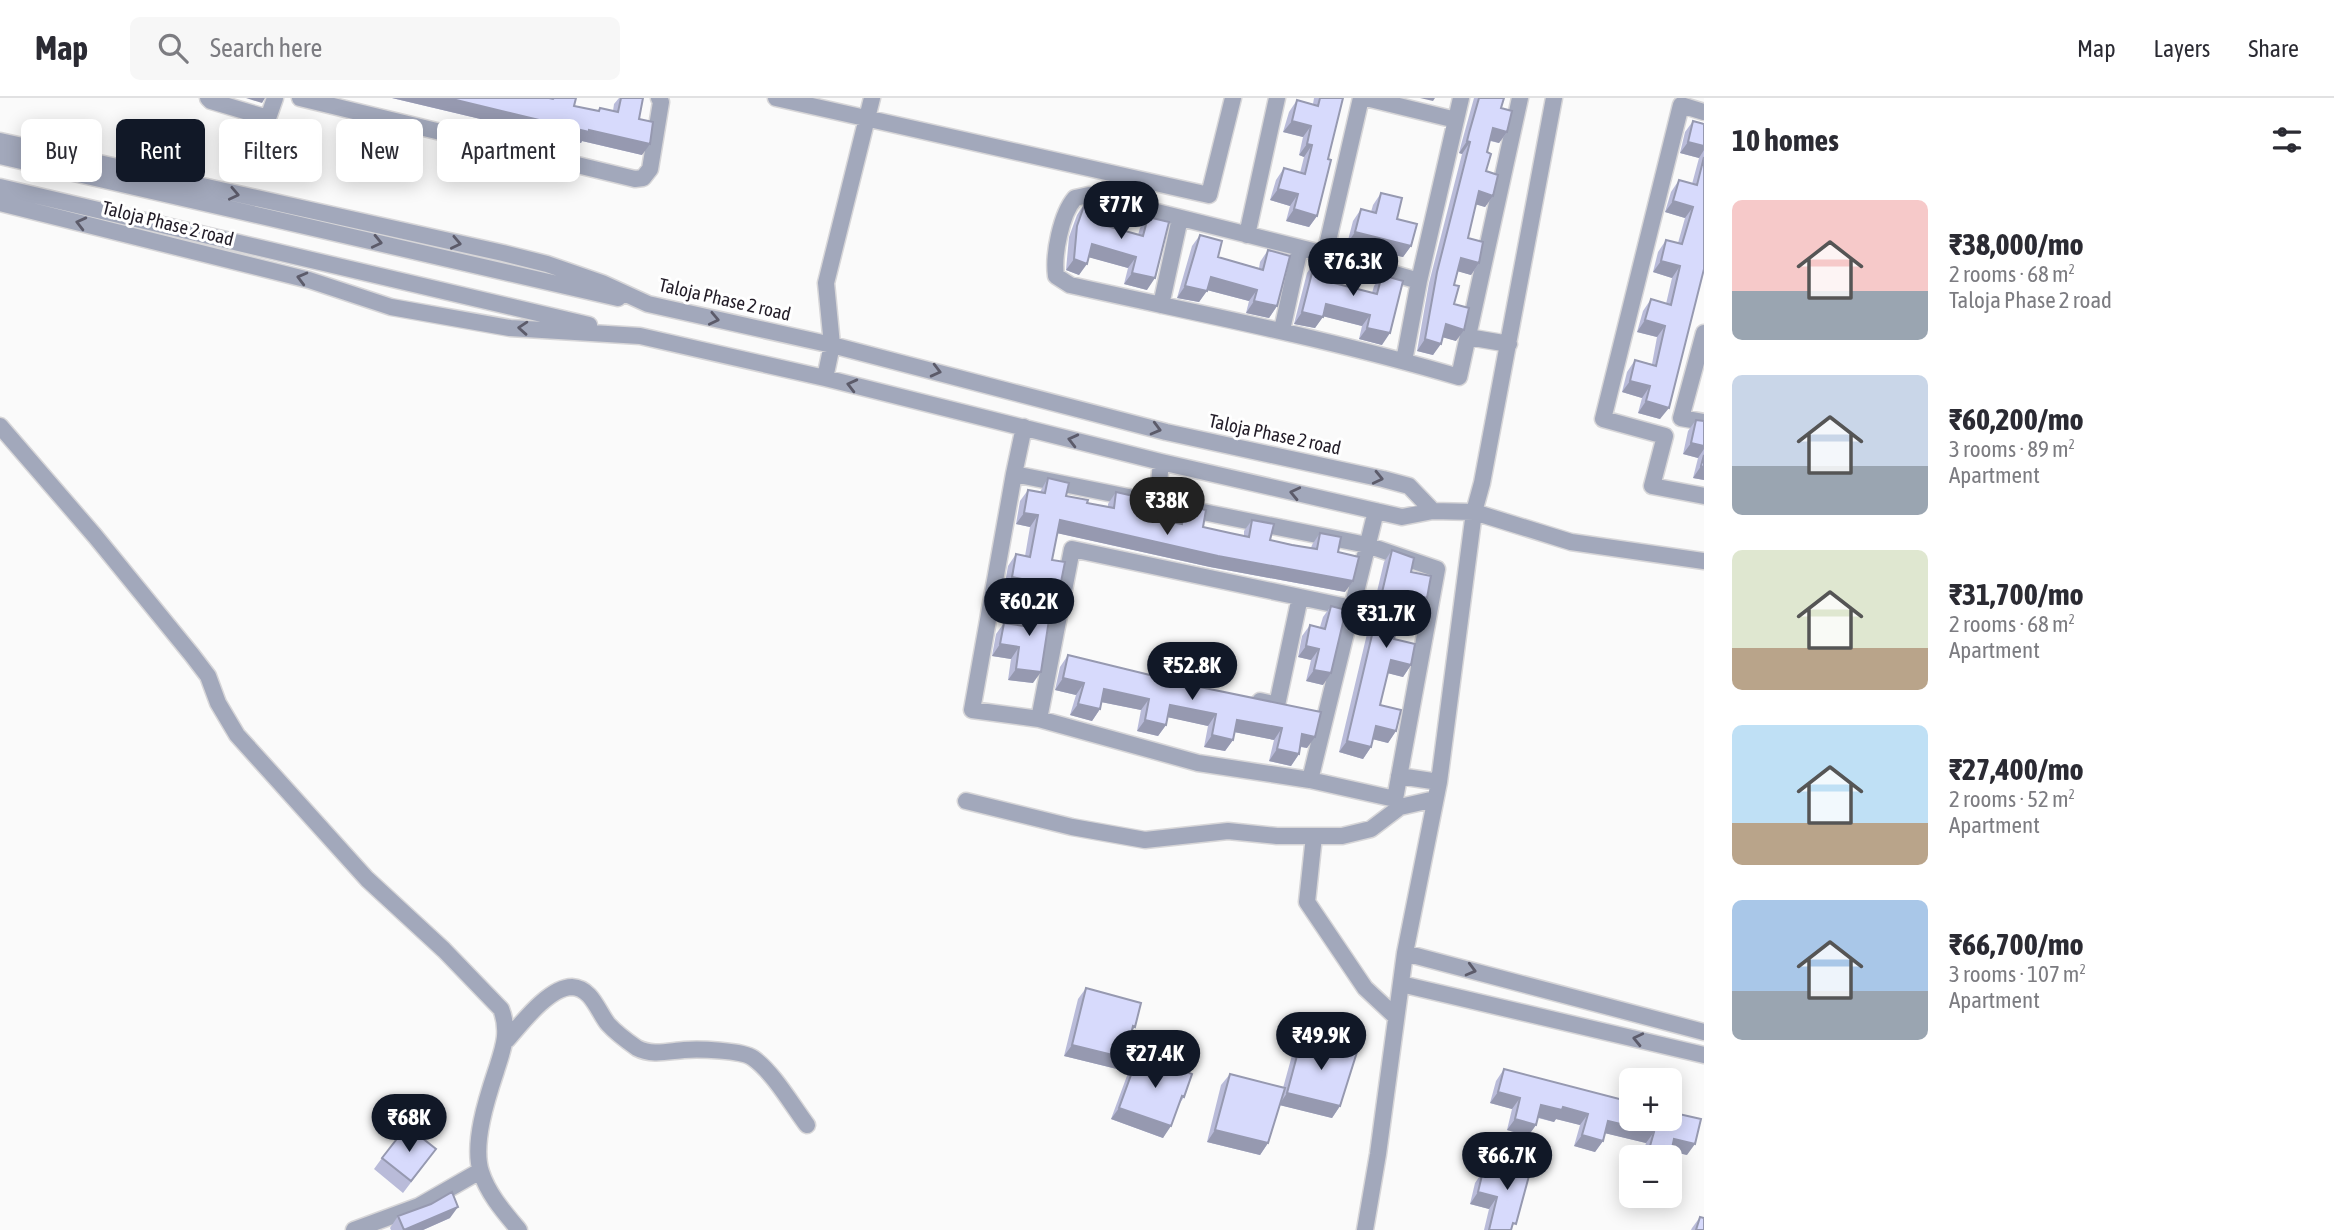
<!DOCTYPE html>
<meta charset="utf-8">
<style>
body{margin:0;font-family:"Asap Condensed",sans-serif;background:#f7f7f7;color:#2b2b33;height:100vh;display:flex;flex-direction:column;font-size:26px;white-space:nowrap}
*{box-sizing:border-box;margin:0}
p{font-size:23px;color:#7c7c81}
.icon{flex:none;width:38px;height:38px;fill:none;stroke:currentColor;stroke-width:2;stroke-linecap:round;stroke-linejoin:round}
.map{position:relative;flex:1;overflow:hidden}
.side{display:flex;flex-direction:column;background:#fff;width:630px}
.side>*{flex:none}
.top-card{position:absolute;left:21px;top:21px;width:665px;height:63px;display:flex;gap:14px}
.controls{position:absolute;left:1619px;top:970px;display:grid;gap:14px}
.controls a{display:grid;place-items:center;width:63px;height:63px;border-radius:10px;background:#fff;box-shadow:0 4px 18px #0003;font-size:35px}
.price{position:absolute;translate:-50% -60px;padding:0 16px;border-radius:24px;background:#111827;color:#fff;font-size:23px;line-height:46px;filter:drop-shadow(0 2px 4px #0008)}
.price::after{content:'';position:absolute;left:50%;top:42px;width:21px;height:16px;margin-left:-10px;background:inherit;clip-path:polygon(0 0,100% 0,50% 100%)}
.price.active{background:#222;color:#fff}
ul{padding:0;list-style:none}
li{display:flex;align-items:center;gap:21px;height:175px;padding:0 28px}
li span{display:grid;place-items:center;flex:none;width:196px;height:140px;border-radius:10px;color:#555}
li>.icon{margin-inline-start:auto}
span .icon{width:84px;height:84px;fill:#fffc;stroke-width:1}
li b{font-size:30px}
h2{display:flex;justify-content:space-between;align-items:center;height:84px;padding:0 28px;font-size:30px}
.chip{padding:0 24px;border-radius:10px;background:#fff;box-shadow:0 4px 18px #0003;font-size:24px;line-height:63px}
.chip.active{background:#111827;color:#fff}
header{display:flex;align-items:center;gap:42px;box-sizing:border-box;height:98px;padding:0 35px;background:#fff;border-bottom:2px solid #e1e1e2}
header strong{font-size:33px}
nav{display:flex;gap:38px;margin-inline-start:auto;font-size:24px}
.search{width:490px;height:63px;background:#f7f7f7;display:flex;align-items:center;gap:18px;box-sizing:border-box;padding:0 24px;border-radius:10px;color:#7c7c81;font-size:26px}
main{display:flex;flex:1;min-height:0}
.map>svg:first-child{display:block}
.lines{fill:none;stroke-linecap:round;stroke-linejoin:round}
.minor-casing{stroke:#d7d6d8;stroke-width:19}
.minor{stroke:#a2a8bb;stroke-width:16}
.wall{fill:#b9bbd9}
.shaded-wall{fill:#9699b0}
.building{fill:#d7dafc;stroke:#9699b0;stroke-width:2}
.oneway{stroke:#5c5b6a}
.labels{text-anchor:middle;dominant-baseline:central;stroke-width:6;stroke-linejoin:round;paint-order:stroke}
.street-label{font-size:19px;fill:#221c27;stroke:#fff}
</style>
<header>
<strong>Map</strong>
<div class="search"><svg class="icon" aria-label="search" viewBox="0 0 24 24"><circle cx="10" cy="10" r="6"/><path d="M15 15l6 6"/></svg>Search here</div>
<nav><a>Map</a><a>Layers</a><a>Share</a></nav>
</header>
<main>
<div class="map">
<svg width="1704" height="1132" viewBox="0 0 1704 1132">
<rect width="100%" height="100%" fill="#fafafa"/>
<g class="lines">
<g class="minor-casing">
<path id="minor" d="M208 0 211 3 268 20 275 0
M300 0 635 81 643 80 650 71 661 4 659 0
M776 0 1209 97 1233 0
M1366 0 1456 22
M1704 14 1681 7 1603 321 1665 338 1652 388 1704 398
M0 43 503 155 547 166 602 185 648 206 832 247 1166 334 1383 381 1409 388 1433 413
M0 58 618 200
M0 89 589 227
M0 105 309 182 391 209 510 230 640 238 825 280 1161 364 1402 419 1433 413 1474 414 1482 385 1554 0
M1247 137 1277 0
M1325 156 1361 0
M1419 183 1461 0
M1161 207 1180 120
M1282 232 1300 150
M1704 235 1681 320 1704 324
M1468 239 1509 246
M1404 263 1419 183 1325 156 1089 97 1075 100C1061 116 1053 157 1056 178L1070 187C1200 216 1331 241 1459 279L1520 0
M825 280 832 247 826 185 872 0
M0 328 95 438 192 557 208 578 218 605 237 637 367 781 444 852 501 911C510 934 503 951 496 973 487 1000 472 1046 481 1074 488 1096 504 1114 519 1132
M1014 376 1024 329
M1157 405 1161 364
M1352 510 1310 682 1198 665 1039 621 1072 451 1352 510 1376 413
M1260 603 1277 607 1300 499
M1039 621 972 612 1014 376 1367 447 1437 471 1395 701 1310 682
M1399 678 1439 684
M966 703 1072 729 1145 742 1228 733 1277 738H1342L1371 731 1400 709 1435 701
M1314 738 1307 804 1365 890 1396 919
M1405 855 1704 934
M1401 886 1704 957
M507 942C521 926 549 889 572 889 592 890 598 914 608 926 617 936 627 943 637 950 652 958 669 953 684 952 699 951 742 952 753 960 773 974 792 1007 807 1027
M354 1132 419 1108 480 1073
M1365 1132 1378 1056 1405 855 1439 684 1474 414 1571 444 1704 463"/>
</g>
<use href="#minor" class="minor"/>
</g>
<path class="wall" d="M392 0H576L574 8 598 13 600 10 613 13 614 6 619 0H643L639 21 642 57 582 43 581 45Z
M1314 0H1343L1328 61 1317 118 1309 129 1286 123 1290 108 1270 102 1276 82 1284 70 1300 75 1304 59 1299 57 1303 39 1283 34 1289 14 1297 2 1313 6Z
M1474 0H1504L1501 10 1507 34 1499 45 1490 43 1487 54 1486 73 1493 98 1485 109 1476 106 1468 140 1479 165 1471 177 1458 173 1454 187 1456 243 1443 239 1433 257 1417 253 1429 185 1462 56 1459 55 1461 47Z
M1693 23 1704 26V171L1660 321 1638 315 1642 300 1622 294 1627 274 1635 262 1652 266 1657 239 1637 234 1643 213 1651 201 1666 206 1672 180 1653 174 1658 154 1666 142 1678 145 1685 120 1665 114 1671 94 1679 82 1692 86 1699 60 1680 55 1685 34Z
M1381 95 1411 148 1403 159 1347 146 1353 123 1361 111 1371 114 1373 107Z
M1085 105 1100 126 1138 137 1140 130 1148 119 1147 192 1124 186 1128 170 1089 159 1079 177 1066 172 1069 139 1077 117Z
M1200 137 1218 159 1259 170 1260 164 1268 152 1277 208 1269 220 1246 215 1249 203 1207 192 1199 204 1177 200 1192 148Z
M1315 163 1334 185 1372 195 1374 188 1382 177V247L1359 241 1362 228 1323 218 1315 230 1294 226 1307 175Z
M1696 322 1704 323V382L1693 380 1698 360 1683 356 1688 333Z
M1048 380 1066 398 1087 405 1108 409V406L1116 394 1135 413 1155 421 1176 425 1177 420 1185 408 1203 429 1244 438V433L1252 422 1270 442 1311 450 1312 447 1320 435 1338 454 1345 494 1210 469 1057 435 1052 462 1060 489 1052 500 1004 491 1008 468 1016 456 1025 458 1030 429 1016 426 1020 403 1028 392 1040 394Z
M1392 452 1411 474 1419 511 1404 508 1399 520 1394 541 1411 567 1403 579 1388 575 1380 607 1396 633 1388 645 1373 641 1371 649 1363 661 1339 654 1384 464Z
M1028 505 1033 585 1008 582 1011 561 992 558 996 536 1004 525 1018 527 1020 517Z
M1331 508 1323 587 1306 583 1311 562 1298 559 1302 538 1310 527 1320 529 1323 519Z
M1068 557 1195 588 1321 614 1307 650 1300 649 1299 656 1291 668 1269 663 1274 642 1234 634 1233 642 1225 653 1204 649 1208 628 1168 619 1166 627 1158 638 1137 633 1141 612 1101 604 1100 611 1092 623 1070 617 1076 597 1055 592 1060 569Z
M1086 890 1135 929 1132 933 1125 960 1117 971 1064 958 1078 901Z
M1302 939 1340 1008 1332 1020 1280 1007 1268 1045 1260 1057 1207 1044 1221 987 1230 976 1283 990 1294 950Z
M1139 955 1184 999 1180 1005 1163 1040 1111 1021 1131 967Z
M1504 971 1631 1004 1687 1057 1671 1053 1670 1059H1642L1646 1045 1605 1035 1603 1043 1595 1054 1574 1048 1580 1027 1556 1021 1554 1024 1538 1020 1536 1027 1528 1038 1507 1032 1512 1011 1490 1005 1496 983Z
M1510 1057 1512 1132H1484L1489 1111 1470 1106 1475 1085 1483 1073 1500 1078 1502 1068Z
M382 1060 428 1062 403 1095 374 1071Z
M431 1106 450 1120 423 1132H391L390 1130 398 1118Z
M1700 1119 1704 1132H1691L1692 1130Z"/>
<path class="shaded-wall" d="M246 0H265L262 5Z
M392 0H448L650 46 642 57 582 43 581 45Z
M1420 0H1435L1433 3Z
M1292 23 1311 28 1303 39 1283 34Z
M1493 30 1507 34 1499 45 1485 41Z
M1467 43 1470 44 1462 56 1459 55Z
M1688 44 1704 48V52L1699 60 1680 55Z
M1307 46 1312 47 1304 59 1299 57Z
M1278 91 1298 96 1290 108 1270 102Z
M1479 93 1493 98 1485 109 1471 105Z
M1673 103 1693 109 1685 120 1665 114Z
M1294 111 1317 118 1309 129 1286 123Z
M1355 134 1411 148 1403 159 1347 146Z
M1092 146 1136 159 1128 170 1084 158Z
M1461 160 1479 165 1471 177 1453 172Z
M1074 161 1087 166 1079 177 1066 172Z
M1661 163 1680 168 1672 180 1653 174Z
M1132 175 1155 180 1147 192 1124 186Z
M1211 179 1257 192 1249 203 1203 191Z
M1185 188 1207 193 1199 204 1177 200Z
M1254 203 1277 208 1269 220 1246 215Z
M1326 206 1370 217 1362 228 1318 217Z
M1302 214 1323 219 1315 230 1294 226Z
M1645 222 1665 228 1657 239 1637 234Z
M1446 226 1464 232 1456 243 1438 238Z
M1367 230 1390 235 1382 247 1359 241Z
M1425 241 1441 246 1433 257 1417 253Z
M1630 283 1650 288 1642 300 1622 294Z
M1646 303 1669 310 1660 321 1638 315Z
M1691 345 1704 348V351L1698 360 1683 356Z
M1701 368 1704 369V382L1693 380Z
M1024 415 1038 417 1030 429 1016 426Z
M1060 422 1353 483 1345 494 1210 469 1052 434Z
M1012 479 1060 489 1052 500 1004 491Z
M1407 495 1427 500 1419 511 1399 506Z
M1000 546 1019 549 1011 561 992 558Z
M1306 548 1319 551 1311 562 1298 559Z
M1391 562 1411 567 1403 579 1383 574Z
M1016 571 1041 574 1033 585 1008 582Z
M1314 572 1331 575 1323 587 1306 583Z
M1063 580 1084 585 1076 597 1055 592Z
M1104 591 1149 601 1141 612 1096 603Z
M1078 606 1100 611 1092 623 1070 617Z
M1170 607 1216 616 1208 628 1162 618Z
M1145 622 1166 627 1158 638 1137 633Z
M1237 622 1282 630 1274 642 1229 633Z
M1376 628 1396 633 1388 645 1368 640Z
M1302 636 1315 639 1307 650 1294 647Z
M1212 637 1233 642 1225 653 1204 649Z
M1347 643 1371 649 1363 661 1339 654Z
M1277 651 1299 656 1291 668 1269 663Z
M1072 947 1125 960 1117 971 1064 958Z
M1498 994 1520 1000 1512 1011 1490 1005Z
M1287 995 1340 1008 1332 1020 1279 1007Z
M1541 1007 1563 1009 1588 1016 1580 1027 1556 1021 1554 1024 1533 1018Z
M1119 1010 1171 1028 1163 1040 1111 1021Z
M1515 1021 1536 1027 1528 1038 1507 1032Z
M1608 1023 1654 1034 1646 1045 1600 1034Z
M1215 1032 1268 1045 1260 1057 1207 1044Z
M1582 1037 1603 1043 1595 1054 1574 1048Z
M1674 1041 1695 1046 1687 1057 1666 1052Z
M1648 1055 1663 1059H1645Z
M1478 1094 1497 1099 1489 1111 1470 1106Z
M458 1109 450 1120 423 1132H404Z"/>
<path class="building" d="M448 0H549L553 1 554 0H576L574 8 599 13 600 10 618 14 621 0H643L639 21 653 24 650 46 589 32V34Z
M1320 0H1343L1328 61 1331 62 1317 118 1294 111 1298 96 1278 91 1284 70 1305 76 1312 47 1307 46 1311 28 1292 23 1297 2 1318 8Z
M1479 0H1504L1501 10 1512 13 1507 34 1493 30 1487 54 1491 56 1486 73 1498 77 1493 98 1479 93 1468 140 1483 144 1479 165 1461 160 1454 187 1459 188 1454 206 1469 210 1464 232 1446 226 1441 246 1425 241 1437 174 1470 44 1467 43 1469 35Z
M1693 23 1704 26V48L1688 44Z
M1704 59V171L1669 310 1646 303 1650 288 1630 283 1635 262 1656 268 1665 228 1645 222 1651 201 1671 207 1680 168 1661 163 1666 142 1682 146 1693 109 1673 103 1679 82 1697 87Z
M1381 95 1402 100 1397 121 1417 126 1411 148 1355 134 1361 111 1376 115Z
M1085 105 1104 111 1100 126 1143 138 1148 119 1169 124 1155 180 1132 175 1136 159 1092 146 1087 166 1074 161 1077 128Z
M1200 137 1222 143 1218 159 1263 172 1268 152 1290 158 1277 208 1254 203 1257 192 1211 179 1207 193 1185 188Z
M1315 163 1338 170 1334 185 1377 196 1382 177 1403 183 1390 235 1367 230 1370 217 1326 206 1323 219 1302 214Z
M1696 322 1704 323V348L1691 345Z
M1704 357V369L1701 368Z
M1048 380 1069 385 1066 398 1088 402 1087 405 1114 410 1116 394 1138 399 1135 413 1156 417 1155 421 1182 426 1185 408 1206 412 1203 429 1230 435 1249 439 1252 422 1274 426 1270 442 1292 447 1317 451 1320 435 1341 439 1338 454 1359 459 1353 483 1218 458 1060 422 1052 462 1065 464 1060 489 1012 479 1016 456 1030 459 1038 417 1024 415 1028 392 1045 395Z
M1392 452 1414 460 1411 474 1431 478 1427 500 1407 495 1402 516 1400 515 1394 541 1415 546 1411 567 1391 562 1380 607 1401 612 1396 633 1376 628 1371 649 1347 643Z
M1028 505 1051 509 1041 574 1016 571 1019 549 1000 546 1004 525 1024 528Z
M1331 508 1346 512 1331 575 1314 572 1319 551 1306 548 1310 527 1325 531Z
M1068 557 1195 588 1321 614 1315 639 1302 636 1299 656 1277 651 1282 630 1237 622 1233 642 1212 637 1216 616 1170 607 1166 627 1145 622 1149 601 1104 591 1100 611 1078 606 1084 585 1063 580Z
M1086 890 1141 905 1135 929 1133 928 1125 960 1072 947Z
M1302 939 1357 954 1340 1008 1287 995Z
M1139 955 1192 976 1184 999 1182 998 1171 1028 1119 1010Z
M1504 971 1631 1004V1020H1670V1014L1701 1021 1695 1046 1674 1041 1670 1059H1663L1648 1055 1654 1034 1608 1023 1603 1043 1582 1037 1588 1016 1563 1009 1562 1012 1541 1007 1536 1027 1515 1021 1520 1000 1498 994Z
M1230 976 1285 990 1268 1045 1215 1032Z
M407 1028 436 1051 411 1083 382 1060Z
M1510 1057 1533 1063 1516 1126 1513 1125 1511 1132H1489L1497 1099 1478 1094 1483 1073 1504 1079Z
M452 1094 458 1109 404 1132 398 1118 431 1106Z
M1700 1119 1704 1120V1132H1696Z"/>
<defs><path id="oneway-chevron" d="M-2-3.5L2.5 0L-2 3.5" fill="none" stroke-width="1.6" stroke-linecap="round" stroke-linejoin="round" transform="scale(1.75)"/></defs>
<g class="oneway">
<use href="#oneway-chevron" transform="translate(234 96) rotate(12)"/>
<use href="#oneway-chevron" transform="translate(81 125) rotate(-166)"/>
<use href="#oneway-chevron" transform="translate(377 144) rotate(13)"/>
<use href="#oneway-chevron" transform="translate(456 145) rotate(12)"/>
<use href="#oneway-chevron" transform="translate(302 180) rotate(-165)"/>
<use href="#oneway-chevron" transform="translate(714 221) rotate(12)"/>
<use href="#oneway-chevron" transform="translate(523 230) rotate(-176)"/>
<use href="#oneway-chevron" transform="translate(936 273) rotate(14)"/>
<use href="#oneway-chevron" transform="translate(852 287) rotate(-166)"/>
<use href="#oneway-chevron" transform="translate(1156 331) rotate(15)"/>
<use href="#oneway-chevron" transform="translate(1073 342) rotate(-166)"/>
<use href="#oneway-chevron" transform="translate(1378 380) rotate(13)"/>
<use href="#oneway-chevron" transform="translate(1295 395) rotate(-167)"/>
<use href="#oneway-chevron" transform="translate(1471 872) rotate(15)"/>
<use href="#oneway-chevron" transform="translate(1638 941) rotate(-167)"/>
</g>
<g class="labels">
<g class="street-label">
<text transform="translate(168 125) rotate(14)">Taloja Phase 2 road</text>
<text transform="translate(725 201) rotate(13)">Taloja Phase 2 road</text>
<text transform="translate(1275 336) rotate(12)">Taloja Phase 2 road</text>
</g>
</g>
</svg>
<div class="controls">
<a>+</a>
<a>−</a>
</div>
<b class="price" style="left:1121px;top:143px">₹77K</b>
<b class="price" style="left:1353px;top:200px">₹76.3K</b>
<b class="price active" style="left:1167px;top:439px">₹38K</b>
<b class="price" style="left:1029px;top:540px">₹60.2K</b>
<b class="price" style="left:1386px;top:552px">₹31.7K</b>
<b class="price" style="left:1192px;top:604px">₹52.8K</b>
<b class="price" style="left:1321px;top:974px">₹49.9K</b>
<b class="price" style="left:1155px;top:992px">₹27.4K</b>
<b class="price" style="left:409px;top:1056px">₹68K</b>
<b class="price" style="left:1507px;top:1094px">₹66.7K</b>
<div class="top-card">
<a class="chip">Buy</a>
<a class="chip active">Rent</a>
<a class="chip">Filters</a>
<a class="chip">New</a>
<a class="chip">Apartment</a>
</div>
</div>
<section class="side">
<h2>10 homes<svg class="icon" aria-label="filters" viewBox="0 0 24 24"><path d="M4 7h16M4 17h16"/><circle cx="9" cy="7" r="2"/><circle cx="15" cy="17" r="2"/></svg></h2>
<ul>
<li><span style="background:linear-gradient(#f6c9c9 65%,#9aa5b1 0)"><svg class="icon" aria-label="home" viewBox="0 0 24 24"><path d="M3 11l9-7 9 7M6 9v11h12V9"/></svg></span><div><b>₹38,000/mo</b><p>2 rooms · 68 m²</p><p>Taloja Phase 2 road</p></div></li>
<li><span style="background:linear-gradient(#c9d6e8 65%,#9aa5b1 0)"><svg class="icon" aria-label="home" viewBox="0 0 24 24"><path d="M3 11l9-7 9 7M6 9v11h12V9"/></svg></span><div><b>₹60,200/mo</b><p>3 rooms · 89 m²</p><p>Apartment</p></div></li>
<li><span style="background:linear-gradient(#dfe7d0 70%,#b9a48a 0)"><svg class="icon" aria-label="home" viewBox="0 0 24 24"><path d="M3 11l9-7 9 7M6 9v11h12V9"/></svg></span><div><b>₹31,700/mo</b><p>2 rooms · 68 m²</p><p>Apartment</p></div></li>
<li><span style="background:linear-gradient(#bfe0f5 70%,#b9a48a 0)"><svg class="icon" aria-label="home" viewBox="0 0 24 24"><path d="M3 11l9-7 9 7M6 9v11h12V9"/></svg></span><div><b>₹27,400/mo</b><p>2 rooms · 52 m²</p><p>Apartment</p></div></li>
<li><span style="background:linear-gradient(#a9c7e8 65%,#9aa5b1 0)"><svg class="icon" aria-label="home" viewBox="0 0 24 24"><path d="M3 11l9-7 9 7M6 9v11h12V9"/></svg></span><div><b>₹66,700/mo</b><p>3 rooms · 107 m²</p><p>Apartment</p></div></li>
</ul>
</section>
</main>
